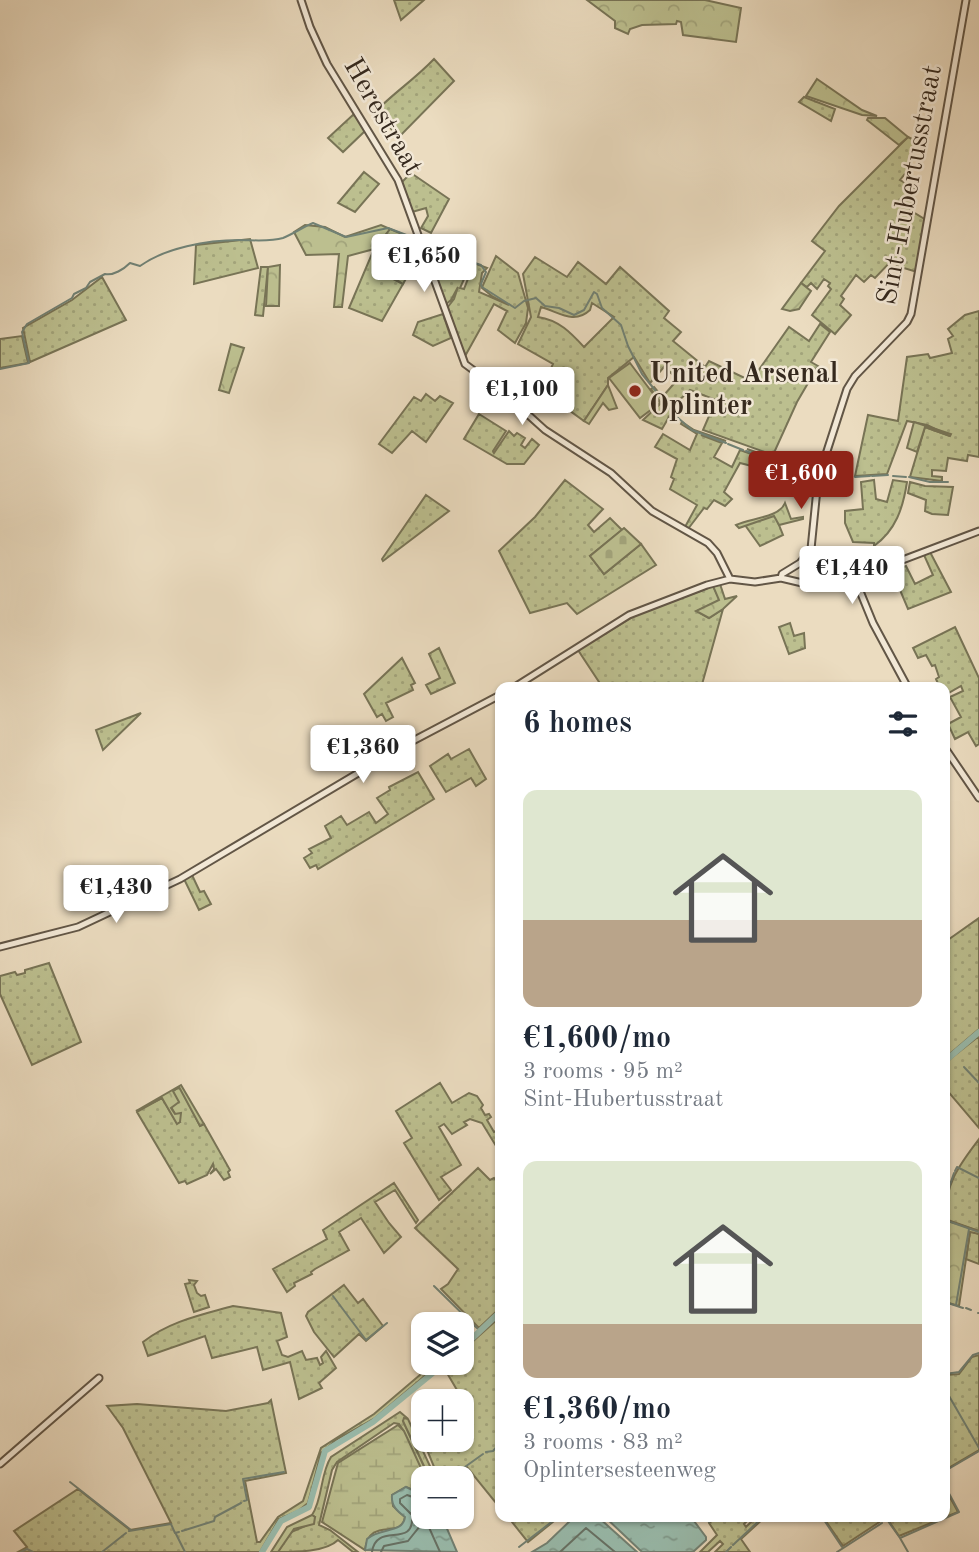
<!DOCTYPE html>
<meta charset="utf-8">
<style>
body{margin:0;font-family:"Old Standard TT",serif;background:#f2f2f3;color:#1f2937;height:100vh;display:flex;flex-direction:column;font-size:26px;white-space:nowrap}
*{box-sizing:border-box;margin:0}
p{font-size:23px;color:#747a83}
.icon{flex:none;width:38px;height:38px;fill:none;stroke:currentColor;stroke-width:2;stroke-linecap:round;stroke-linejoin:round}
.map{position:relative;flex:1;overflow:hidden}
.drawer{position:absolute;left:495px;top:682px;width:455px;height:840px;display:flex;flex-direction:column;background:#fff;border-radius:14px;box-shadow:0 2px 5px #0004}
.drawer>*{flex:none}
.fabs{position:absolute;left:411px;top:1312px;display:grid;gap:14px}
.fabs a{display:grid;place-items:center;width:63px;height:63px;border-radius:14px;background:#fff;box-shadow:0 2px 5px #0004;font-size:35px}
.price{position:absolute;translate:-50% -60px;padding:0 16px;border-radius:7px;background:#fff;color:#222;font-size:23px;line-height:46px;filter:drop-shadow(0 2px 4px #0008)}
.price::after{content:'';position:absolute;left:50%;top:42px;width:21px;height:16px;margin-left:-10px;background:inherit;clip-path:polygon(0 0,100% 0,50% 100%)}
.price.selected{background:#8f2418;color:#fff}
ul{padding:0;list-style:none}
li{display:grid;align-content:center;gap:14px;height:371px;padding:0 28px}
li span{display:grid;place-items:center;height:217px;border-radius:14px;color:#555}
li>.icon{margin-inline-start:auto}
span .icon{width:126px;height:126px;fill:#fffc;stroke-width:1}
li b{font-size:30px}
h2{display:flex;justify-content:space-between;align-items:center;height:84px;padding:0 28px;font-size:30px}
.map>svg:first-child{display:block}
.grass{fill:url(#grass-dots);stroke:#787456;stroke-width:2;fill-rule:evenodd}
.forest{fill:url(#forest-crowns);stroke:#787456;stroke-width:2}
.wetland{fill:url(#wetland-marsh);stroke:#787456;stroke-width:2}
.cemetery{fill:url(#cemetery-stones);stroke:#787456;stroke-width:2}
.garden{fill:url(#garden-furrows);stroke:#787456;stroke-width:2}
.pitch{fill:#bcbf8f;stroke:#787456;stroke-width:2}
.water{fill:url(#water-ripples);stroke:#718174;stroke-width:2}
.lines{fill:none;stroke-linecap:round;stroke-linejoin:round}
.shore{stroke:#677266;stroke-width:2}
.stream{stroke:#718174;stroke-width:2}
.river{stroke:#99bcad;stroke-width:6}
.minor-casing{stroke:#625646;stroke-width:9}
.minor{stroke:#f2e8d6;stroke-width:5}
.poi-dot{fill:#8f2418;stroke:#f2e8d6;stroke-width:2.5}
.labels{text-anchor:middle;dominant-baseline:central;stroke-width:5;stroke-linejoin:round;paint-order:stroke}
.street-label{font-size:28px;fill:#35291e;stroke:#f2e8d6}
.poi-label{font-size:28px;font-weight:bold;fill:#35291e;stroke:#f2e8d6;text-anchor:start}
</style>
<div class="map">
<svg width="979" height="1552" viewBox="0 0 979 1552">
<defs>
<pattern id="grass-dots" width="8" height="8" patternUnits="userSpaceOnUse" patternTransform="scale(1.75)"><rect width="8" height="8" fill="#bcbf8f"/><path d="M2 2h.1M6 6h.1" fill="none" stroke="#a2a47b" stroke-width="1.8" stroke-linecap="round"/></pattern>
<pattern id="forest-crowns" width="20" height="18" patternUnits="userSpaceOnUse" patternTransform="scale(1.75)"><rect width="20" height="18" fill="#bcbf8f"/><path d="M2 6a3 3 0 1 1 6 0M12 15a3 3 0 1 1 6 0" fill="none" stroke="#a2a47b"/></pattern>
<pattern id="wetland-marsh" width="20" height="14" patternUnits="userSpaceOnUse" patternTransform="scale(1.75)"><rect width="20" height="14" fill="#bcbf8f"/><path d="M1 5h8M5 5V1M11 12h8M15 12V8" fill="none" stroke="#a2a47b"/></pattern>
<pattern id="cemetery-stones" width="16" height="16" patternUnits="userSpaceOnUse" patternTransform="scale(1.75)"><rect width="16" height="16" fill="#bcbf8f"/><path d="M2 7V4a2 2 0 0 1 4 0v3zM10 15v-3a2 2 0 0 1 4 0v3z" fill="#a2a47b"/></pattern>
<pattern id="garden-furrows" width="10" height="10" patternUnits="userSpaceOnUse" patternTransform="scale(1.75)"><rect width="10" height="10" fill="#bcbf8f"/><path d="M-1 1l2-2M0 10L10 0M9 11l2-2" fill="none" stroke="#a2a47b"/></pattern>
<pattern id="water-ripples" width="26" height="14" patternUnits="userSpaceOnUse" patternTransform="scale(1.75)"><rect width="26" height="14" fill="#99bcad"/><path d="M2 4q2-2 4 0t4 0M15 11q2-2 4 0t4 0" fill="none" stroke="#7e998c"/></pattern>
</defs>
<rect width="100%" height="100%" fill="#ebdcc0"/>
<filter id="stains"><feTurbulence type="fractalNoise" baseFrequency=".00286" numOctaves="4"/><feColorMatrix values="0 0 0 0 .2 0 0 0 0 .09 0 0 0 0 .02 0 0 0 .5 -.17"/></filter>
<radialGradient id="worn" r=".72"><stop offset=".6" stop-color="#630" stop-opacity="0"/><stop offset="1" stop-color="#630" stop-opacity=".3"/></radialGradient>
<path class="grass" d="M394 0H424L401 20Z
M434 59 454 81 398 138 377 110C395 92 416 78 434 59Z
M804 97 835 109 831 121 799 102Z
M355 113 366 130 343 152 328 138Z
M908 137 916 141 908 170 900 180 915 189 910 210 926 220 917 272 897 266 894 258 875 278 871 275 864 282 856 275 841 296 844 299 840 305 851 315 835 334 812 315 831 289 828 286 830 283 824 279 817 289 811 283 807 287 801 283 825 251 812 241 839 206Z
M364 172 379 184 355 212 338 203Z
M411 173 449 199 431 233 421 228 428 216 426 208 412 212 402 182Z
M390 229 417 240 419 246 392 253 389 277 403 284 382 321 349 308 374 249Z
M250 239 258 268 194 284 196 245Z
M436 244 468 262 469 268 460 288 464 289 474 263 487 268 482 273 479 292 509 305 493 297 482 288 483 285 496 256 518 273 528 308 526 323 515 343 498 330 507 311 494 304 464 358 447 308 454 299 458 287 451 300 445 305 432 268H436L431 248Z
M535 257 567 277 578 262 606 284 620 267 669 311 664 318 681 332 673 341 705 367 709 361 751 381 789 327 809 341 820 324 830 332 811 362 818 366 797 402 773 455 703 430 716 400 690 390 673 406 664 395 678 379 664 367 650 383 634 357 608 378V385L584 421 551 397 552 394 542 388 553 364 518 344 531 317 523 274ZM592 303 614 317 584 347C571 333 559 320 538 317L541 307C559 312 574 325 590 310Z
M261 267H268L263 316 255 315Z
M102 277 126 320 30 362 23 328 72 300Z
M979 311V457L968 455 967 461 948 458 946 471 932 470V476L942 477V481L910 477 925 427 950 436 927 425 907 421 887 474 855 476 868 415 898 421 907 357 928 354 930 358 952 353 948 339 953 336 948 329 965 315Z
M443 314 451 338 433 346 413 335 418 322Z
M22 336 28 363 0 368V339Z
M654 387 673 410 662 429 643 420 661 403 651 389Z
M426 394 435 401 440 396 453 403 426 442 412 431 392 453 379 444 414 397 421 401Z
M479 414 506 431 493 451 494 453 509 431 514 436 517 433 525 438 521 445 525 448 532 439 539 445 524 464H507L464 439Z
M682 422 694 430 726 441 701 435 722 443 714 457 732 467 740 450 797 470 747 449 813 472 816 476 814 488 806 487V484L802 483 803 473 799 472 798 478 740 463 724 492 732 499 725 506 714 500 707 509 704 508 688 529 685 527 697 505 670 489 674 479 671 477 677 459 655 447 663 434 690 450 697 434 681 424Z
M565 480 603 509 588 525 594 532 610 518 622 530 590 556 604 574 641 544 656 565 577 614 567 603 530 613 499 551 535 517Z
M874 480 876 499 887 502 893 480 907 482C903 508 896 530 874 546V543L853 542 845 523V511L863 509 861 482Z
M910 482 925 486 953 487 948 515 932 514 925 511 926 500 908 493Z
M426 495 449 511 383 561 382 559Z
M775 515 783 535 760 546 745 525Z
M852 551 860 575 833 582 810 581 806 564C811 554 823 556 833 555L837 562Z
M930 552 951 592 908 609 892 571 906 566 915 584 933 575 924 555Z
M713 586 720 600 697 611 709 618 723 609 701 688H603L578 650 636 615Z
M790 623 794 636 804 633 805 648 789 654 779 627Z
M955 627 979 678V744L976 746 968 732 955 739 948 724 961 717 950 697 963 691 961 686 945 695V688H940L936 679 939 677 935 665 932 666 926 655 918 658 913 648Z
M439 648 455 683 431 694 426 685 440 678 429 654Z
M402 658 415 683 411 685 413 690 386 703 393 717 386 721 382 714 377 717 364 694Z
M141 713 103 750 96 730Z
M469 749 486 779 476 786 471 778 446 792 430 766 448 754 451 759Z
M418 772 434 799 318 869 316 865 310 868 304 858 312 853 309 849 331 838 325 826 341 816 347 825 369 812 376 823 388 814 377 798 390 790 389 787Z
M192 875 200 892 204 891 211 904 199 910 184 879Z
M979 918V1029L945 1058V942Z
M49 963 81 1042 32 1065 0 994V976L15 972 17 975 25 973V970Z
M979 1036V1128L945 1088V1063Z
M440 1083 452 1103 469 1093 477 1096 483 1105 481 1108 485 1115 489 1114 491 1117 487 1120 494 1132 499 1130 500 1142 496 1146 482 1123 470 1119 464 1122 467 1125 452 1134 444 1124 439 1127 461 1165 441 1177 451 1190 439 1200 404 1143 412 1138 396 1111Z
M180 1087 200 1126 204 1124 230 1170 228 1172 230 1177 224 1180 216 1169 210 1174 214 1169 213 1164 207 1175 187 1184 185 1181 179 1183 137 1112 162 1098 177 1123 180 1122 171 1107 173 1091Z
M979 1139V1231L945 1219C945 1184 959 1165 979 1139Z
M478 1168 490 1180 494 1178 497 1181 500 1177V1308L479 1328 441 1289 448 1284 458 1269 415 1228Z
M394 1183 418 1220 416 1223 395 1190 375 1202 389 1223 401 1237 384 1253 361 1218 339 1232 349 1250 315 1269 311 1272 312 1274 294 1283 295 1286 287 1292 273 1269 327 1239 323 1230Z
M970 1231 979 1234V1264L966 1259Z
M189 1280 197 1281 194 1285 197 1293 201 1296 205 1295 209 1307 194 1312 185 1284 190 1283Z
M344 1285 358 1303 363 1299 383 1326 366 1341 359 1334 334 1357 314 1332 306 1316 308 1312Z
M233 1306 281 1313 287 1337 277 1341 282 1355 288 1357 302 1351 306 1360 317 1358 320 1365 323 1363 321 1357 326 1351 336 1368 319 1383 322 1388 299 1399 290 1362 263 1370 257 1347 212 1358 205 1336 148 1356 143 1342C170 1321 201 1315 233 1306Z
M500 1317V1508L467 1467 450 1479H439L425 1445 434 1440H462V1402H440L457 1390 444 1368 449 1363H462V1351Z
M979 1355V1450L945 1470V1375L959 1374 972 1357Z
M434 1363H440L375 1418 336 1440 321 1453 308 1503 298 1511 279 1519 260 1552H18L27 1547 14 1531 78 1489 130 1530 171 1523 123 1428 107 1406 137 1404 226 1411 268 1403 271 1400 286 1473 245 1481 257 1542H260L278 1517 303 1501 321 1448 374 1414Z
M400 1412 407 1418 403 1421 430 1479H425L403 1430 399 1424 394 1423 337 1462 332 1470 319 1525 330 1530 358 1552H353L338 1540C326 1552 296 1552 278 1552L289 1533 310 1524 315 1517 312 1515C323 1499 320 1474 331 1457Z
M945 1488 958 1512 899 1536 886 1517H945Z
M508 1517H559L528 1542Z
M716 1517H751L744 1524 746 1527 756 1517H765L741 1539 750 1552H715L723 1544 720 1541 708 1552H700L717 1535 709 1523Z
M823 1517H879L881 1521 843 1546Z"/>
<path class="forest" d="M587 0H705L741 8 736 42 683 35 681 22 677 21 676 24 642 25 630 29 628 34 615 28V21Z
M817 79 862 110 877 116 862 115 806 96Z
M868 118H885L908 137 899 145 867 120Z
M305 225 325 227 345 237 381 225 390 229 374 249 348 256 342 307H334L339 254 306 255 294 232Z
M402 251 407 265 410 267 412 263 414 264 403 284 385 272 392 253Z
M280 265 279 306H266L268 267Z
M231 344 244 348 229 393 219 390Z
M608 385 617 408 609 410 603 403 589 424 584 421Z
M914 422 951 434 950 436 925 427 917 452 907 448Z
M785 503 791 519 803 517V519L779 525 774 516 739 528 736 525C750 518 779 518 785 503Z
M720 584 725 599 737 596 723 609 709 618 696 611 719 600 713 586Z
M181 1085 204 1124 200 1126 179 1087 173 1091 179 1102 171 1108 175 1114 181 1113 180 1122 177 1124 162 1098 136 1111Z
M945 1220 979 1231V1234L970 1232 959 1306 945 1302Z
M404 1418 408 1419 436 1479H430L403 1421Z
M312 1515 315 1517 314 1524 294 1529 278 1552H271L287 1527Z"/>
<path class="wetland" d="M398 1425 404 1431 426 1479H424L423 1495 406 1487 392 1495 393 1506 405 1517C401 1541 370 1515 365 1550L322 1522 338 1463Z"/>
<path class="cemetery" d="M624 528 641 544 604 574 590 556Z"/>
<path class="garden" d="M801 283 811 291 799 309 790 311 782 309Z"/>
<path class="pitch" d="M630 363 660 403 640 418 609 378Z"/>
<path class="water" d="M436 249 468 267 462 279 437 264 433 251Z
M406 1487 423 1495 424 1517H442L457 1552 365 1550 367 1539C380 1527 403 1534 405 1517 397 1511 391 1506 392 1495Z
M574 1517H598L637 1552H532L547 1543Z
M605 1517H691L706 1537V1540L693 1552H642Z"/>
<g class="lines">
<path class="shore" d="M372 1552C376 1521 415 1550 412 1515L400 1503V1499L407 1495 424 1501
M381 1552 384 1546 408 1541 424 1521 427 1523 440 1552
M560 1552 586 1528 615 1552"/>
<path class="stream" d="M422 240 437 244 462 259 481 265 486 272 481 284 482 287 515 308 524 301 536 298 545 306 559 308 574 315 584 310 594 292 597 294 602 308 621 325 628 346 642 374 672 411
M0 369 29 363 22 332 27 324 72 298 74 294 86 288 90 282 105 274C113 276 124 269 130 263L140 266C165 248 207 240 239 240 252 240 270 242 283 238 293 234 303 227 313 223L346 237 388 228 417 239
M677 417 692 430 726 443
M728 444 743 450
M746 451 798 469
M872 476 888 475
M893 476 906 477
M855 477 870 476
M909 477 930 482H948
M964 1067 979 1083
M955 1171 957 1167 979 1178
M945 1199 954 1173
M945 1220 979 1232
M434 1286 480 1331
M333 1296 366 1340 387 1323
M945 1302 963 1308
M956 1305 969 1229
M966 1308 971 1310
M978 1313H979
M426 1373 429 1377
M945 1374 959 1372 973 1355 979 1353
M945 1389 979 1448
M486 1452 493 1451 500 1443
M945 1471 979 1451
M448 1479 483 1454
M70 1482 131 1530
M244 1501 247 1500 243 1479 284 1472
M705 1517 709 1522 714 1517
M822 1517 842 1547
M885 1521H888L900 1538 959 1512 945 1486
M129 1531 171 1524 175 1533 179 1532
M182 1531 214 1521 215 1517 241 1503
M176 1534 185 1552
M900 1538 908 1552
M733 1545 763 1517
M519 1547 558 1517
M21 1552 27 1549 33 1552
M102 1552 126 1533
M726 1552 731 1547
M837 1552 882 1523"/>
<path class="river" d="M945 1061 979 1032
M462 1348 500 1312
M262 1552 281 1521 309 1507 325 1451 373 1422 445 1363"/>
<g class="minor-casing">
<path id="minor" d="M301 0 310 27 327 64 398 180 465 364 504 393 545 430 611 473 652 511 708 543 717 553 730 579
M781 578 782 574 800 563 811 549 818 479 847 389 855 376 907 322 911 314 966 0
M855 579 873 623 908 688
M513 688 629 615 707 585 730 579 755 582 781 578 815 586 839 584 979 531
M945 748 979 798
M0 947 78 927 180 879 407 744 500 695
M0 1464 99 1378"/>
</g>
<use href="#minor" class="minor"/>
</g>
<circle class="poi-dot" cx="635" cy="391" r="7"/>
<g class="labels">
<g class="street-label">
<text transform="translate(382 117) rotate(60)">Herestraat</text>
<text transform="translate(911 185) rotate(-79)">Sint-Hubertusstraat</text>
</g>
<g class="poi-label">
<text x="649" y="375">United Arsenal<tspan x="649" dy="32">Oplinter</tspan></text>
</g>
</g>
<rect width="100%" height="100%" filter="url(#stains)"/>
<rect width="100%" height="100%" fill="url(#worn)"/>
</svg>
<div class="fabs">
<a><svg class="icon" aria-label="layers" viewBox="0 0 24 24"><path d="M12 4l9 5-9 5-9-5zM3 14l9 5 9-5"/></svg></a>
<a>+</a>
<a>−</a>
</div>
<b class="price" style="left:424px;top:294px">€1,650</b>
<b class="price" style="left:522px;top:427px">€1,100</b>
<b class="price selected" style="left:801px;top:511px">€1,600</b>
<b class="price" style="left:852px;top:606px">€1,440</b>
<b class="price" style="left:363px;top:785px">€1,360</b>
<b class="price" style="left:116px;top:925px">€1,430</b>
<section class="drawer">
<h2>6 homes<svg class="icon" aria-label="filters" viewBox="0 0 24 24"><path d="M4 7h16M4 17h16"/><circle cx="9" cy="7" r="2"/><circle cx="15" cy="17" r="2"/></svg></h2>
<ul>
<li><span style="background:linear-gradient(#dfe7d0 60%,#b9a48a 0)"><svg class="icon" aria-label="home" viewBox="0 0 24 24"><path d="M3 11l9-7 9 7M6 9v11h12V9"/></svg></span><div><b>€1,600/mo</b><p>3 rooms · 95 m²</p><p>Sint-Hubertusstraat</p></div></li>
<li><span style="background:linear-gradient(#dfe7d0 75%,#b9a48a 0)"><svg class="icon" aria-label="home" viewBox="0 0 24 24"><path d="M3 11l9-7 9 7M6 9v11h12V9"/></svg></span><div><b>€1,360/mo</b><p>3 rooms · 83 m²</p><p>Oplintersesteenweg</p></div></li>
</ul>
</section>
</div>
